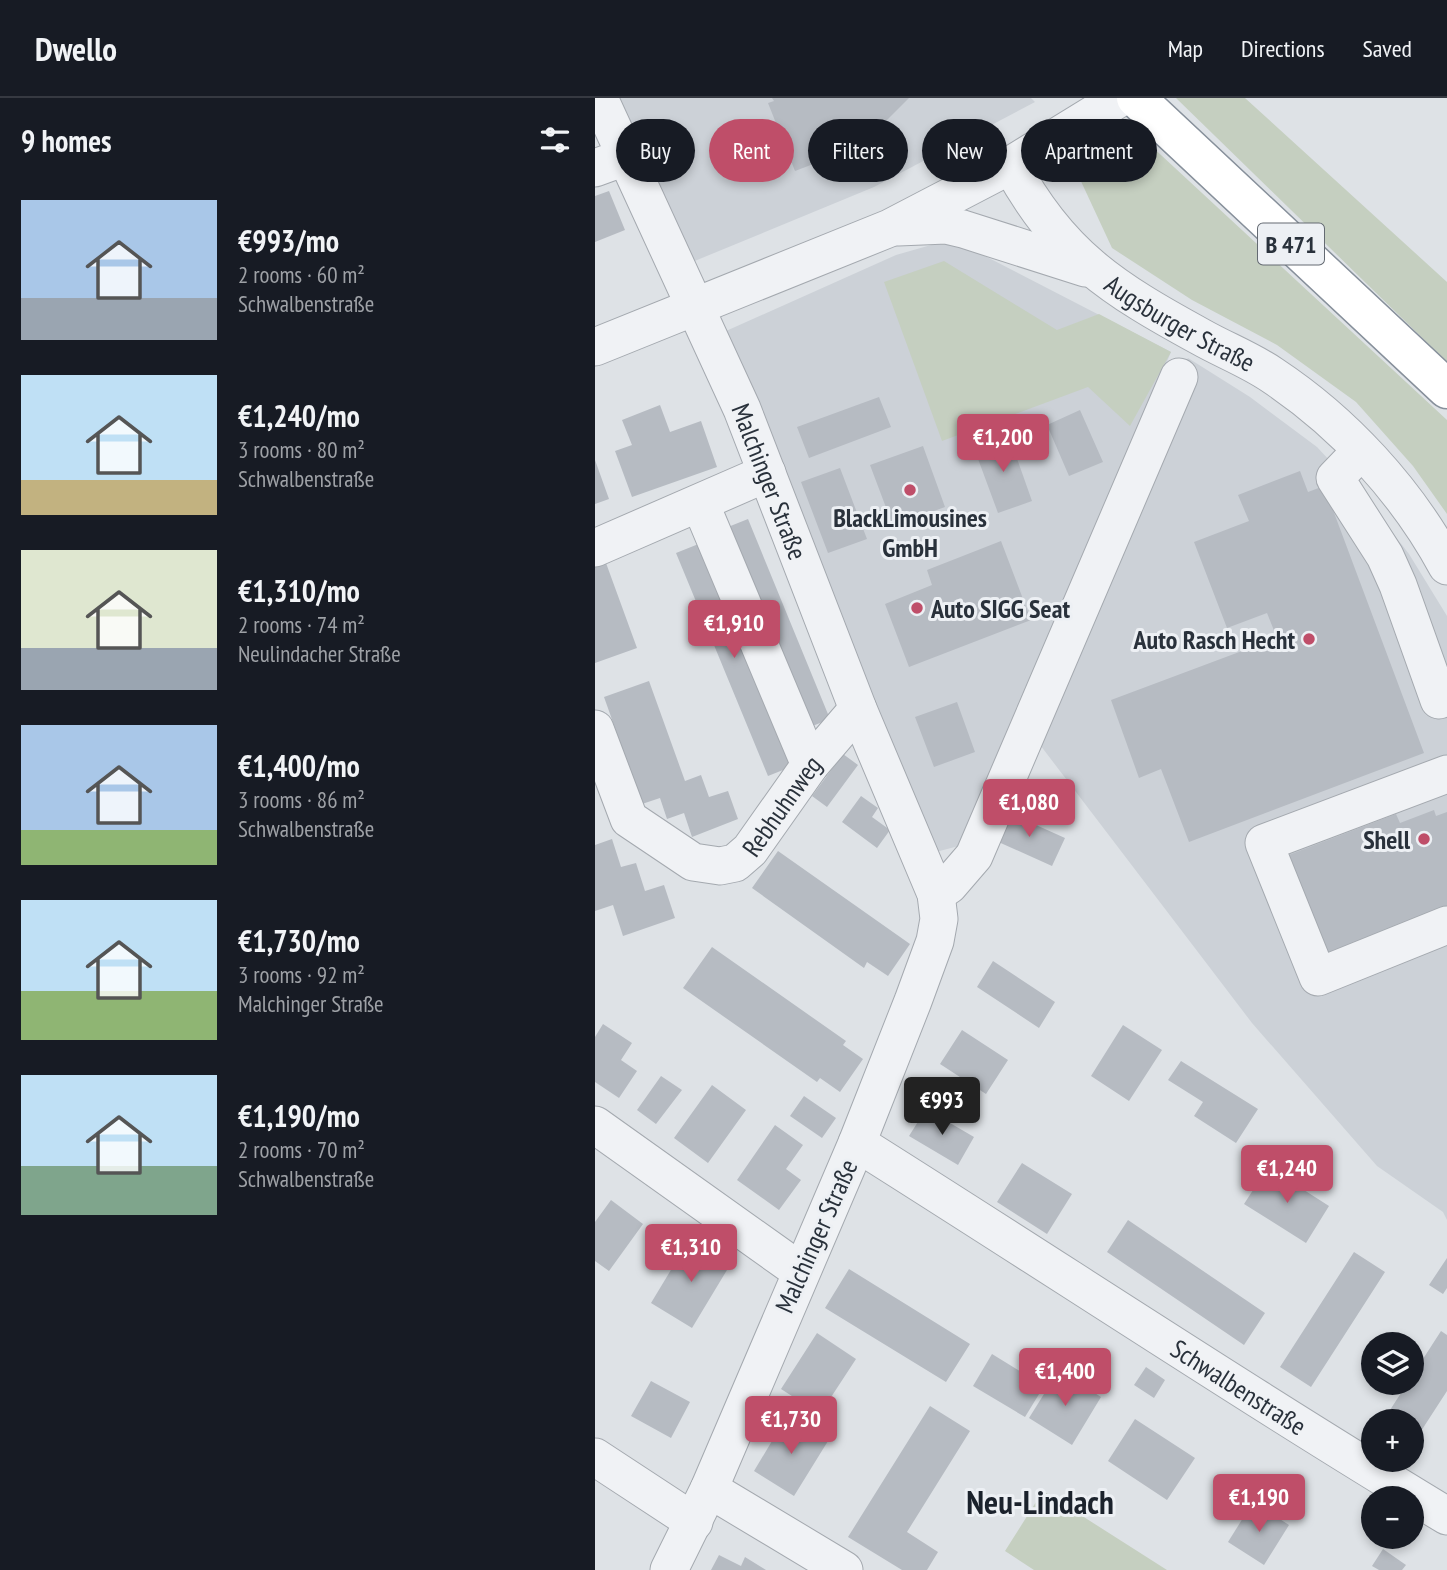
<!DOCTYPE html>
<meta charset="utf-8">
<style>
body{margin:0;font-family:"PT Sans Narrow",sans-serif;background:#242831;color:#f1f3f6;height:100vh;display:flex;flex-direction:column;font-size:26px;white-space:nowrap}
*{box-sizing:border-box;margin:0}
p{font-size:23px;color:#9ea1a6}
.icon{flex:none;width:38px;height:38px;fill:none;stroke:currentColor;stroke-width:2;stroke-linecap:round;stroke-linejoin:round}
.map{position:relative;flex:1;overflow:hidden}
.drawer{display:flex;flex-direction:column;background:#171b24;width:595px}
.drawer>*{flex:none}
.banner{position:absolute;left:21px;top:21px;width:665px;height:63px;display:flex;gap:14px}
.buttons{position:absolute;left:766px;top:1234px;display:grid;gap:14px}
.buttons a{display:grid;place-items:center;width:63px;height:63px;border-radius:50%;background:#171b24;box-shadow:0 4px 10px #0003;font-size:35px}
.price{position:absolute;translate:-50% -60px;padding:0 16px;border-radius:7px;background:#bf4e69;color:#fff;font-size:23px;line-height:46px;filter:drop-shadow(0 2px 4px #0008)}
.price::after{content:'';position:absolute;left:50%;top:42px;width:21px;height:16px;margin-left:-10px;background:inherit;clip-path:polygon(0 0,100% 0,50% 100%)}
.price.active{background:#222;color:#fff}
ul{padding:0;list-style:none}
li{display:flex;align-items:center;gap:21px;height:175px;padding:0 21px}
li span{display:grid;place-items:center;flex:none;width:196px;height:140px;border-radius:0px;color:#555}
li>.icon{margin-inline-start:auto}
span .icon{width:84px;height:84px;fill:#fffc;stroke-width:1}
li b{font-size:30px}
h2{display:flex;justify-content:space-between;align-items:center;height:84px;padding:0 21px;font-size:30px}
.chip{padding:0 24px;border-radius:32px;background:#171b24;box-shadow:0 4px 10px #0003;font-size:24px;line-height:63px}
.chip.active{background:#bf4e69;color:#fff}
header{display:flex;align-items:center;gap:42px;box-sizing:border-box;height:98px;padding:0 35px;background:#171b24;border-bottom:2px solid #363941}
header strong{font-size:33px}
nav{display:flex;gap:38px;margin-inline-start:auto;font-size:24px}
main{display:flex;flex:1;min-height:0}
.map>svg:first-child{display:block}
.built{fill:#ccd1d7}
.green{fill:#c5cfc0}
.building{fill:#b6bbc2}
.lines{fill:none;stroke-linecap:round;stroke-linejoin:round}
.minor-casing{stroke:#a4a9af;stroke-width:39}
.highway-casing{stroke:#87909b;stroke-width:41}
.minor{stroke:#f0f2f5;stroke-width:37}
.highway{stroke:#fff;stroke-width:38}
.poi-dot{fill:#bf4e69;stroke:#edf0f4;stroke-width:2.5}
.labels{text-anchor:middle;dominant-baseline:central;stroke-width:6;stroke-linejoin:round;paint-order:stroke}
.shield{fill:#edf0f4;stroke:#646a72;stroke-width:2}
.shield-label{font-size:24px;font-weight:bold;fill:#29313b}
.street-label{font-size:26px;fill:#29313b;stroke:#edf0f4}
.poi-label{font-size:26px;font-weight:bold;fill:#29313b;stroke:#edf0f4;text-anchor:end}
.district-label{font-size:33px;font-weight:bold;fill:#1b222c;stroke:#edf0f4}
</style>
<header>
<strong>Dwello</strong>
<nav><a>Map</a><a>Directions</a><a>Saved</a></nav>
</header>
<main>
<section class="drawer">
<h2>9 homes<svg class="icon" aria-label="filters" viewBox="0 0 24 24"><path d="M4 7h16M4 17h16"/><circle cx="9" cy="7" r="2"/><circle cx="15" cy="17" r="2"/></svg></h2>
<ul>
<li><span style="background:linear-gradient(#a9c7e8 70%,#9aa5b1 0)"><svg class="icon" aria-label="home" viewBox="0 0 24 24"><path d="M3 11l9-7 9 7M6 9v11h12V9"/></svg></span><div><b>€993/mo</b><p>2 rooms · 60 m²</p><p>Schwalbenstraße</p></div></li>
<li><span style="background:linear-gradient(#bfe0f5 75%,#c2b280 0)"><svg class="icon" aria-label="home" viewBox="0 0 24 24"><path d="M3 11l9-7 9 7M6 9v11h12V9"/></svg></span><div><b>€1,240/mo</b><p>3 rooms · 80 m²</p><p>Schwalbenstraße</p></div></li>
<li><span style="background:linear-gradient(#dfe7d0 70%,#9aa5b1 0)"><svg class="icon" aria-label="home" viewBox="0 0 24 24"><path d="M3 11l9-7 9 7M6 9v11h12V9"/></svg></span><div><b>€1,310/mo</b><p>2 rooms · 74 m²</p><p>Neulindacher Straße</p></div></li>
<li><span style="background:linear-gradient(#a9c7e8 75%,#8fb573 0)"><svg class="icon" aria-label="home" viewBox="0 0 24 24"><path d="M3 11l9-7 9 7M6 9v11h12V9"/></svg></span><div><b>€1,400/mo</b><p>3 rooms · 86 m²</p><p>Schwalbenstraße</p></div></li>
<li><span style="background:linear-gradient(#bfe0f5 65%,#8fb573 0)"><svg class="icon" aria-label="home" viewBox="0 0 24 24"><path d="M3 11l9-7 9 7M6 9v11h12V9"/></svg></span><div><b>€1,730/mo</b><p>3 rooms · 92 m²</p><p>Malchinger Straße</p></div></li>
<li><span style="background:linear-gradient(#bfe0f5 65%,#7fa58c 0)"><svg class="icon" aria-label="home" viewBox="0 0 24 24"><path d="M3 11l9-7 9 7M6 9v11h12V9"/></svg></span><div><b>€1,190/mo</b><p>2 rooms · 70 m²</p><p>Schwalbenstraße</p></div></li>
</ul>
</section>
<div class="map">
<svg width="852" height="1472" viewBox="0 0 852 1472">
<rect width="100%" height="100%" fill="#dee2e6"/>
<path class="built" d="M15 0H436L440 4 279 89 90 167Z
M357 141 576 254 373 728 375 745 337 755 131 233 301 157Z
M593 260 655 299 722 349 776 407 814 456 852 518V1122L848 1114 782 1068 657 925 436 635 573 290Z"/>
<path class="green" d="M581 0H650L852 184V264Z
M539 32 852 322V416L818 368 761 304 682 247 597 202 517 150 477 64Z
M349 163 462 232 504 216 576 254 535 328 493 289 347 343 289 184Z
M448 1393 572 1472H439L410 1453Z"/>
<path class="building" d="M177 0H314L275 39 269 33 247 55 200 73 173 5 179 3Z
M14 93 30 132 0 144V98Z
M284 299 296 329 214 360 202 329Z
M65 307 75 334 106 323 122 369 37 399 20 353 37 347 27 322Z
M485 312 508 364 474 378 452 327Z
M414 338 437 403 403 415 379 350Z
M328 348 350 409 298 428 275 367Z
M0 362 14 401 0 406Z
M245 370 272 441 233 455 206 384Z
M705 373 713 394 729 388 829 655 594 744 566 671 544 680 516 602 682 540 672 515 632 530 599 444 654 423 643 397Z
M153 421 235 621 215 629 133 429Z
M406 443 436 522 314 569 290 506 337 487 332 472Z
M106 445 198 668 173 678 81 455Z
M11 465 42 550 0 565V469Z
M54 583 90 683 106 677 114 699 133 693 143 721 97 739 89 715 72 721 65 700 47 706 9 599Z
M362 604 380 654 339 669 320 619Z
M248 656 263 667 232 709 217 698Z
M266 698 283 710 277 719 295 732 282 750 247 724Z
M839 712 841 718 852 714V808L721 859 691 758 801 716 805 725Z
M412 714 470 740 457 768 399 742Z
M17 741 26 769 41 765 50 793 69 787 80 820 28 838 18 807 0 813V747Z
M183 753 315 846 293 878 272 864 269 870 157 790Z
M117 849 251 943 248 947 268 961 245 994 225 980 222 984 88 890Z
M398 863 460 904 444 930 382 889Z
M8 926 37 945 26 962 42 973 24 1000 0 984V939Z
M528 927 567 952 534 1003 496 978Z
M367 932 413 962 391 996 345 966Z
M586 963 663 1011 641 1045 599 1018 608 1004 573 982Z
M66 978 87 992 61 1026 42 1012Z
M117 987 151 1012 113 1065 79 1040Z
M209 998 241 1020 227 1040 195 1018Z
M331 1011 379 1039 363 1067 314 1038Z
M180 1027 208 1047 191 1071 206 1082 184 1112 142 1082Z
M427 1065 477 1096 452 1136 402 1104Z
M673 1069 734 1108 711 1145 649 1106Z
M16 1102 48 1126 14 1173 0 1163V1124Z
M533 1122 670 1215 649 1247 512 1154Z
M94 1142 135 1167 97 1230 56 1205Z
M759 1154 790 1174 716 1289 685 1269Z
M852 1160V1190L848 1196 834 1187Z
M254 1171 375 1246 351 1284 230 1210Z
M846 1233 852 1237V1293L817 1347V1323H788L813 1284H817V1278Z
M222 1235 261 1261 225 1316 186 1291Z
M397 1256 449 1288 430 1319 378 1288Z
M551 1269 570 1282 559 1300 539 1287Z
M464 1272 506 1299 477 1347 434 1320Z
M56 1283 95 1304 76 1340 36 1318Z
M335 1308 375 1333 312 1434 343 1454 332 1472H307L253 1439Z
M192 1318 233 1343 199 1398 159 1373Z
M540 1321 600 1360 572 1402 513 1363Z
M658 1404 694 1427 669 1467 633 1444Z
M788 1451 811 1467 807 1472H784L777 1468Z
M124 1457 146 1468 150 1459 171 1472H116Z"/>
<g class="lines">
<g class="minor-casing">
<g id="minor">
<path id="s1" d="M4 0 147 311 263 611 341 796 344 821 340 843 318 903 262 1045 114 1391 74 1472"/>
<path id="s2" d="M416 67C464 157 518 191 606 239 629 252 655 262 677 277 748 324 811 392 852 468"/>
<path d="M0 70 30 59"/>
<path d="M303 129 351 127 368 131 490 170"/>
<path d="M0 249 295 130 416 67 525 0"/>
<path d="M766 353 740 380 790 458 803 487 844 602 852 599"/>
<path d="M105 405 215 667"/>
<path d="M0 450 172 375"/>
<path id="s3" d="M0 631 34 721 98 764 125 768 140 765 155 752 215 667 263 611"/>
<path d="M852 676 669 745 723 879 852 827"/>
<path d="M341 796 354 787 379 758 584 279"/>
<path d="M0 1027 205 1173"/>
<path id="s4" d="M262 1045C459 1169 653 1298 852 1418"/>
<path d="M0 1359 99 1424"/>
<path d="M114 1391 249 1472"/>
</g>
</g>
<g class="highway-casing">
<path id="highway" d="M541 0 852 291"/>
</g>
<use href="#minor" class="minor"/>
<use href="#highway" class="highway"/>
</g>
<g class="poi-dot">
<circle cx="315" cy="392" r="7"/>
<circle cx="322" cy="510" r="7"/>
<circle cx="714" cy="541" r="7"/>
<circle cx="829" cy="741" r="7"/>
</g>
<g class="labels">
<rect class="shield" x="663" y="125.5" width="66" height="41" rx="5"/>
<g class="shield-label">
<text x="696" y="146">B 471</text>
</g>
<g class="street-label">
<text stroke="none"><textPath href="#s2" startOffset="236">Augsburger Straße</textPath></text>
<text stroke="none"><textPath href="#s1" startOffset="420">Malchinger Straße</textPath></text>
<text stroke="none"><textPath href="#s3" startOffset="290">Rebhuhnweg</textPath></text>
<text transform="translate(221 1138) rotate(-66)">Malchinger Straße</text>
<text stroke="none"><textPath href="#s4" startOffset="453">Schwalbenstraße</textPath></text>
</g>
<g class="poi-label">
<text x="315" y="419" text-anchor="middle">BlackLimousines<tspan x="315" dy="30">GmbH</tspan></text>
<text x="336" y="510" text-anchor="start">Auto SIGG Seat</text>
<text x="700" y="541">Auto Rasch Hecht</text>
<text x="815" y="741">Shell</text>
</g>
<g class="district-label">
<text x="445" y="1403">Neu-Lindach</text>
</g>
</g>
</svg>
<div class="buttons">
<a><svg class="icon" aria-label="layers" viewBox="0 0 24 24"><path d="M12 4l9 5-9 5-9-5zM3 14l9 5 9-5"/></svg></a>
<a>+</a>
<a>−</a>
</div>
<b class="price" style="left:408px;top:376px">€1,200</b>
<b class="price" style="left:139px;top:562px">€1,910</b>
<b class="price" style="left:434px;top:741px">€1,080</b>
<b class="price active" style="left:347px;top:1039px">€993</b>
<b class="price" style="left:692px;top:1107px">€1,240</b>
<b class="price" style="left:96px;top:1186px">€1,310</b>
<b class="price" style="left:470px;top:1310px">€1,400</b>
<b class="price" style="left:196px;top:1358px">€1,730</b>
<b class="price" style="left:664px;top:1436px">€1,190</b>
<div class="banner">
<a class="chip">Buy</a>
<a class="chip active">Rent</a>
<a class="chip">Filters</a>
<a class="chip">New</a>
<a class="chip">Apartment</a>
</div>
</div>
</main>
